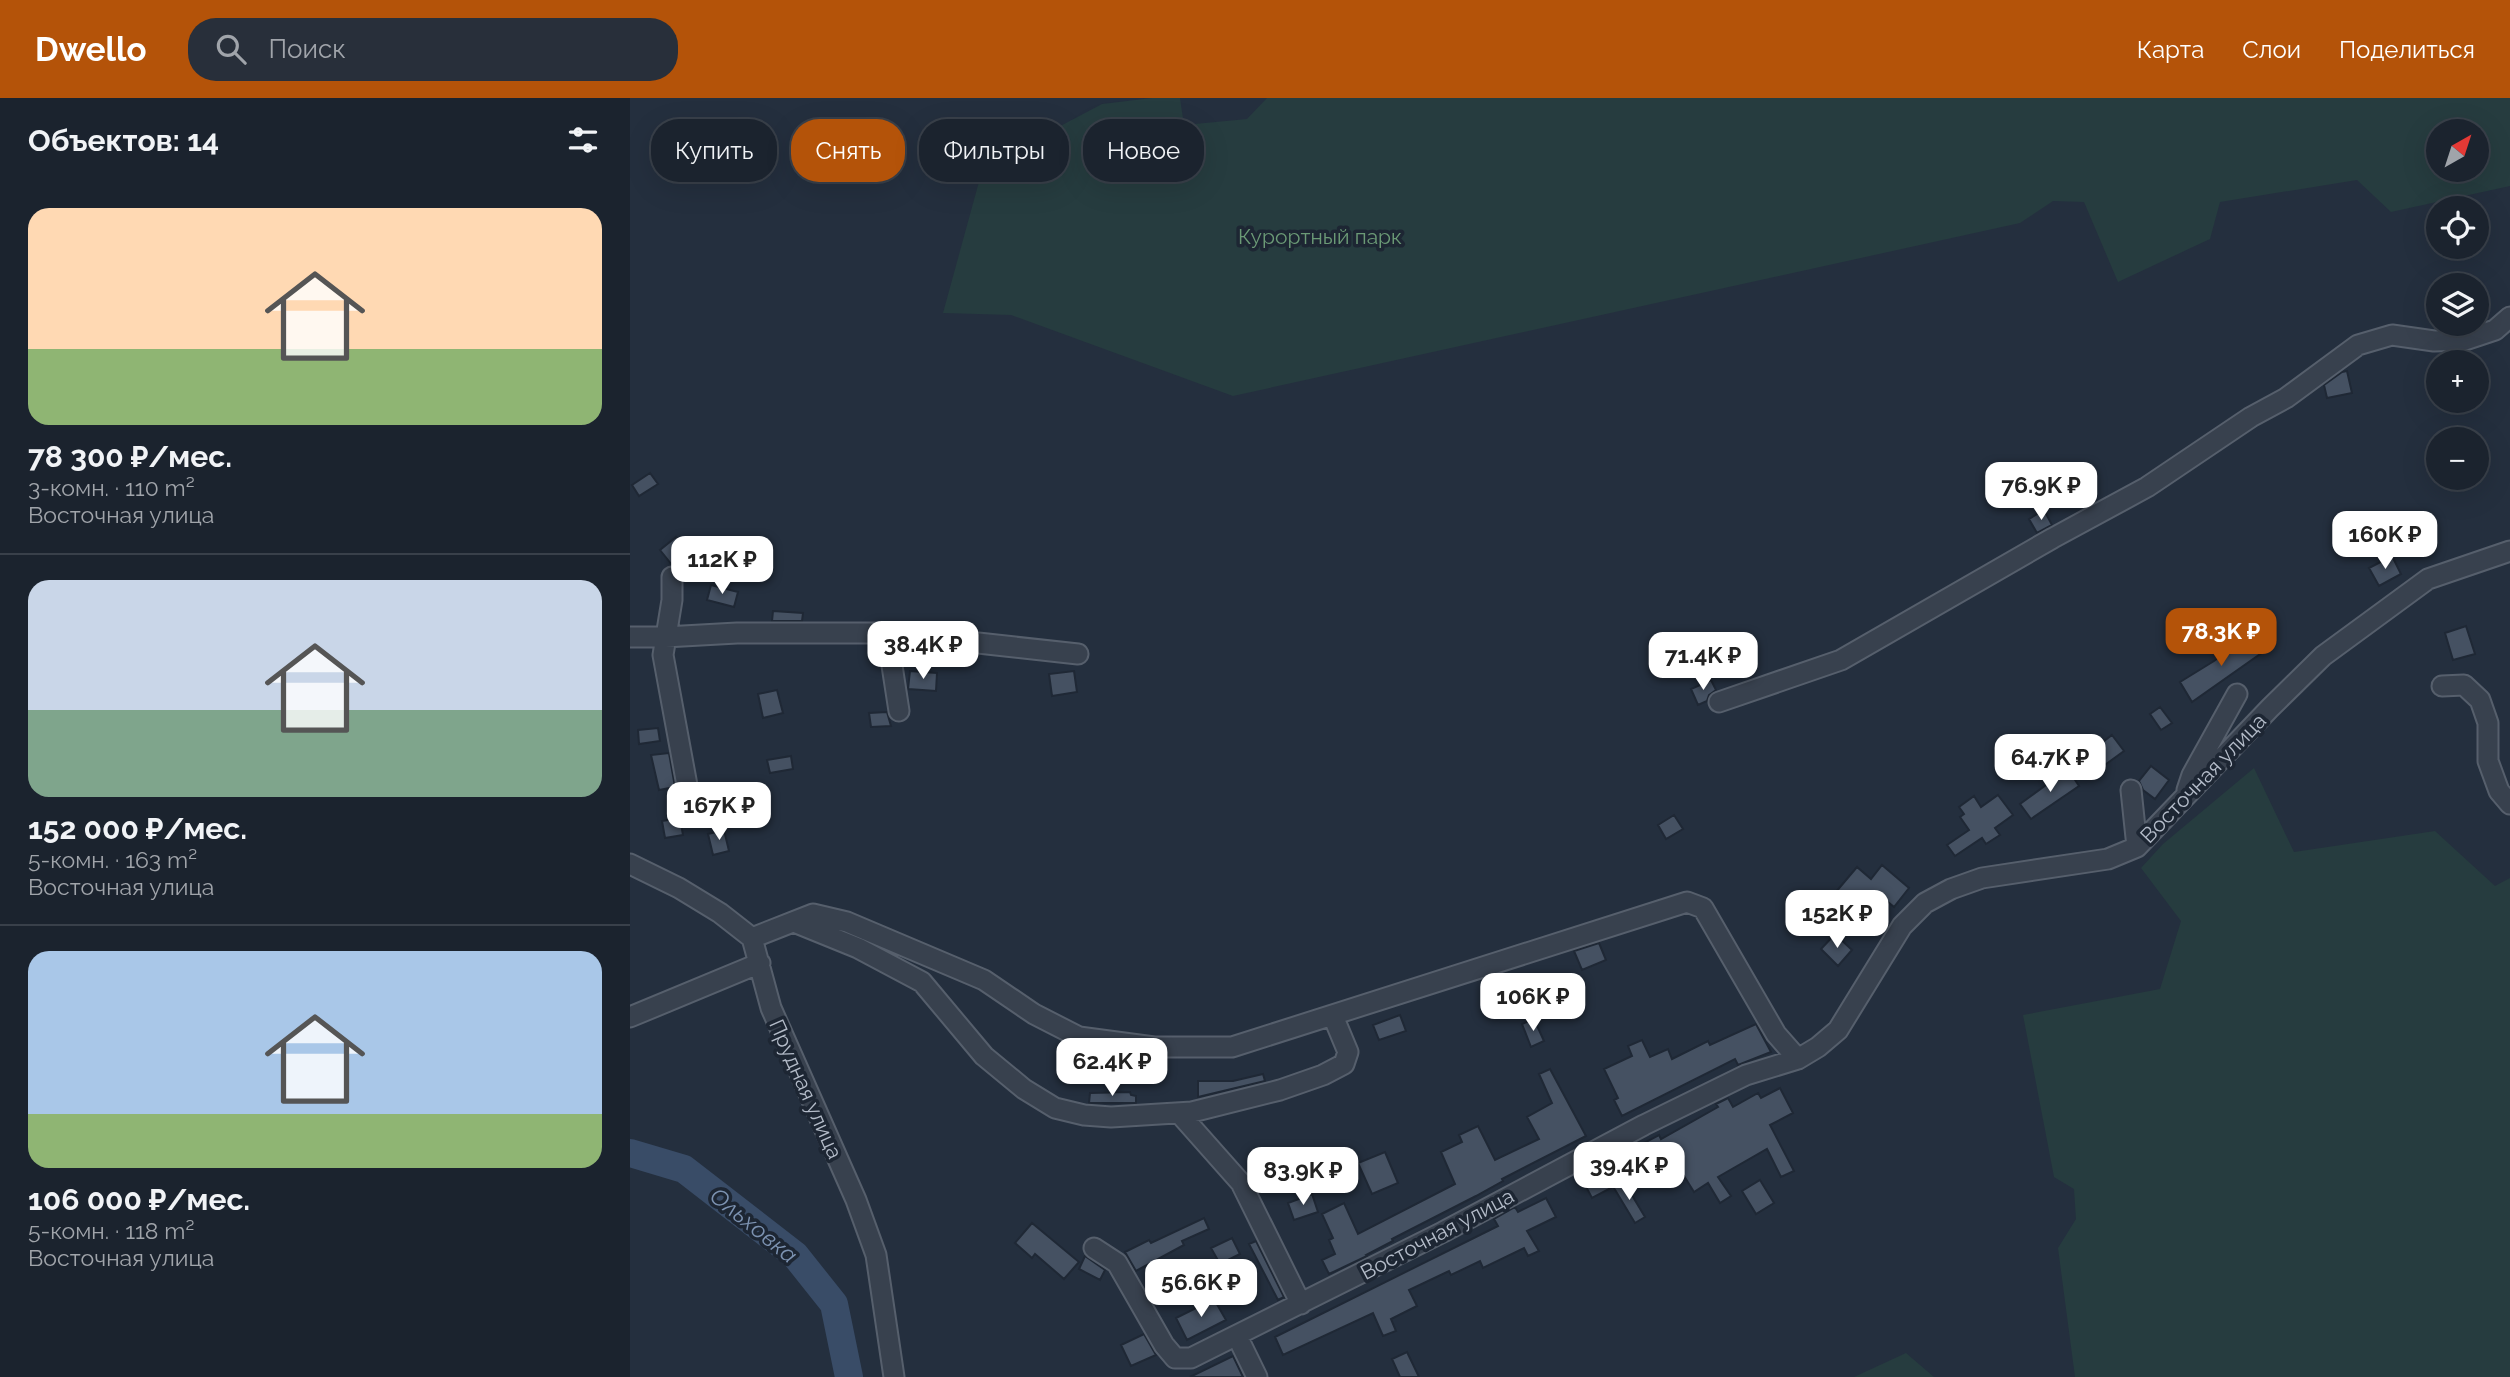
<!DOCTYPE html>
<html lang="ru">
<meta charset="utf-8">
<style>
body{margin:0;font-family:Raleway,sans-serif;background:#282f3a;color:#f1f3f6;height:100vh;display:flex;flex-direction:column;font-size:26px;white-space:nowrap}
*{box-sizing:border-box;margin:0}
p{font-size:23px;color:#a0a4aa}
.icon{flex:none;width:38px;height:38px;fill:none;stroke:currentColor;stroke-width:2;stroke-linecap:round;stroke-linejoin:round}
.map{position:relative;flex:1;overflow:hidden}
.details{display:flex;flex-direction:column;background:#1b232e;width:630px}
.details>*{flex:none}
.hud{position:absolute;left:21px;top:21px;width:665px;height:63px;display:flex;gap:14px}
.needle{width:46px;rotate:39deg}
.fabs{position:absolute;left:1796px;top:21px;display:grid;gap:14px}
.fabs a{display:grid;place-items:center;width:63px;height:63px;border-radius:50%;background:#1b232e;box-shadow:0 7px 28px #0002,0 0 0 2px #39404a;font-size:35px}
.price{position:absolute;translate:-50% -60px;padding:0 16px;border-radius:14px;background:#fff;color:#222;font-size:23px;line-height:46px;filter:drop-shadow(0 2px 4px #0008)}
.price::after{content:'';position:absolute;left:50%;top:42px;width:21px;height:16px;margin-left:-10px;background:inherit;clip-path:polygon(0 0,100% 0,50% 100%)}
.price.selected{background:#b45309;color:#fff}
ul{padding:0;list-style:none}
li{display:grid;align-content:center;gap:14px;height:371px;padding:0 28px}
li+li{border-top:2px solid #39404a}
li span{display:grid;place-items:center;height:217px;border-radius:21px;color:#555}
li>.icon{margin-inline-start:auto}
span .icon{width:126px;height:126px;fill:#fffc;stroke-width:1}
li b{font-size:30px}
h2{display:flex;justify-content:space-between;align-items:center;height:84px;padding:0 28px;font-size:30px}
.pill{padding:0 24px;border-radius:28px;background:#1b232e;box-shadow:0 7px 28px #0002,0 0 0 2px #39404a;font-size:24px;line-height:63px}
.pill.selected{background:#b45309;color:#fff}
header{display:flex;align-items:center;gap:42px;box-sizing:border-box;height:98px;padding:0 35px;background:#b45309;color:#fff}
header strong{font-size:33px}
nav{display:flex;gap:38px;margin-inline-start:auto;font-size:24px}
.search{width:490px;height:63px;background:#282f3a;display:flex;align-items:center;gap:18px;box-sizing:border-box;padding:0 24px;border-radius:28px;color:#a0a4aa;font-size:26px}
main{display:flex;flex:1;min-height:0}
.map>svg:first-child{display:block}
.green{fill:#263c3f;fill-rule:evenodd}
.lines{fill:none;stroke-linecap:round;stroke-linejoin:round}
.river{stroke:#394c67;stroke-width:28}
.building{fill:#455162;stroke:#1f2835;stroke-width:2}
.minor-casing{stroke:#565f6c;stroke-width:23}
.minor{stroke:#38414e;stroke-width:19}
.labels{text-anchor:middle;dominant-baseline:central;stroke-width:7;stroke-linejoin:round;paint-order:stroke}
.park-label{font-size:21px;fill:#6b9a76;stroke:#1d2633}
.street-label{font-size:21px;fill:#b4bcc9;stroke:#1d2633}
.water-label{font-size:23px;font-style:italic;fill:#7c92b1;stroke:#1d2633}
</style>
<header>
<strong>Dwello</strong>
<div class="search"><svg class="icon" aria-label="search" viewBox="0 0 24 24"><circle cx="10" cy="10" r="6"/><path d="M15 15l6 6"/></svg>Поиск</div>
<nav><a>Карта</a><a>Слои</a><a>Поделиться</a></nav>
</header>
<main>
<section class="details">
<h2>Объектов: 14<svg class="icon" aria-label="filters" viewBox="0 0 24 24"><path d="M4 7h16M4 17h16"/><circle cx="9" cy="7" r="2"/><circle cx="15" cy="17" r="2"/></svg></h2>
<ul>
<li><span style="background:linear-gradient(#ffd9b3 65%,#8fb573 0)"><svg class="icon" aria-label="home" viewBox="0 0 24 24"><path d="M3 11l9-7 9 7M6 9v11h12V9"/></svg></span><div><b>78 300 ₽/мес.</b><p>3-комн. · 110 m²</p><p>Восточная улица</p></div></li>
<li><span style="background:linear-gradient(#c9d6e8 60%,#7fa58c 0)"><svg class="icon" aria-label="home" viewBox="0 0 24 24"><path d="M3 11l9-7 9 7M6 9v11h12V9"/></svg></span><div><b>152 000 ₽/мес.</b><p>5-комн. · 163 m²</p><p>Восточная улица</p></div></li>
<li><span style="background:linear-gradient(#a9c7e8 75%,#8fb573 0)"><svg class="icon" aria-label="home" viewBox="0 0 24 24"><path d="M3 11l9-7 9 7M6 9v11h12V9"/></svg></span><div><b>106 000 ₽/мес.</b><p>5-комн. · 118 m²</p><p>Восточная улица</p></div></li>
</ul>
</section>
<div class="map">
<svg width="1880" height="1279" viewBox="0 0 1880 1279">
<rect width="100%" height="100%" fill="#242f3e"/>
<path class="green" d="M522 0H550L554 27 617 21 637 0H1880V88L1761 114 1727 82 1590 104 1580 141 1488 184 1454 104 1423 103 1390 125 603 298 381 217 313 215 353 69 472 6ZM1808 33H1846V72H1808Z
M1624 670 1664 754 1805 733 1865 788 1880 780V1279H1445L1428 1150 1446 1121 1444 1091 1424 1079 1393 917 1530 891 1551 823 1511 770 1533 746Z
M1276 1255 1304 1279H1224Z"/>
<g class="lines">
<path class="river" d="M0 1055 54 1071 165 1157 204 1206 219 1279"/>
</g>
<path class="building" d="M1717 273 1722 295 1697 300 1694 287 1712 274Z
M20 375 28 386 9 398 2 387Z
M1414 412 1422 427 1407 435 1399 421Z
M46 439 61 459 49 469 42 467 30 452Z
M1762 458 1771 476 1749 488 1739 470Z
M81 487 108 494 104 509 77 502Z
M143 513 173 515 172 523H142Z
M1836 528 1845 556 1823 562 1815 535Z
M1620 536 1633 554 1562 604 1550 584 1584 563Z
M280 573 307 575 306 593 278 591Z
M444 573 447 594 422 598 419 576Z
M1081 582 1086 592 1079 597 1077 603 1068 607 1061 591Z
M147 592 153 615 133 620 128 596Z
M1530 609 1542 625 1531 632 1520 616Z
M257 614 261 628 241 629 239 615Z
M28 630 30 643 9 646 8 632Z
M1482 637 1494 653 1468 672 1457 656Z
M39 655 45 689 29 692 21 657Z
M161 658 163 671 140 675 137 662Z
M1521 668 1539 682 1525 701 1513 692 1509 683Z
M1438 671 1449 688 1401 721 1390 706Z
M1368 697 1383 717 1365 730 1370 737 1356 746 1352 740 1325 758 1317 747 1339 732 1330 719 1334 716 1329 709 1344 698 1351 709Z
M1044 717 1053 731 1036 741 1028 727Z
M50 720 53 737 35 740 32 723Z
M94 732 99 753 83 757 78 736Z
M1252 767 1279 790 1264 809 1246 794 1228 815 1205 795 1227 769 1241 781Z
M1205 836 1222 852 1208 868 1191 851Z
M969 845 976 862 952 872 944 853Z
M770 917 776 933 749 942 743 927Z
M904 921 914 943 901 949 892 926Z
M1126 926 1141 954 1108 967 1105 961 992 1018 984 1002 988 1000 974 971 1002 958 998 948 1012 942 1020 959 1038 951 1042 961 1078 943 1080 947Z
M920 971 956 1038 872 1081 873 1083 846 1098 762 1141 763 1143 736 1157 737 1158 699 1176 692 1162 705 1156 699 1142 703 1140 692 1116 714 1105 728 1136 825 1086 811 1054 832 1044 829 1037 848 1028 865 1062 909 1041 897 1019 922 1005 909 976Z
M633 976 635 983 568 999V983H603Z
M1150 990 1163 1015 1140 1027 1164 1073 1151 1079 1137 1051 1088 1079 1101 1098 1090 1105 1078 1085 1064 1094 1046 1065 1024 1076 1021 1069 962 1100 953 1083 1012 1050 1010 1047 1029 1037 1031 1041 1088 1009 1086 1006 1098 1000 1103 1009 1128 995 1131 1000Z
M500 994 501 997 506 998V1005H459L460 995Z
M755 1054 768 1085 742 1096 728 1065Z
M692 1065 699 1082 682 1089 676 1072Z
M1130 1082 1144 1105 1126 1116 1112 1093Z
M994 1084 1015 1119 1005 1125 984 1090Z
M682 1096 688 1114 664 1122 658 1105Z
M916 1100 926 1119 897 1133 909 1153 898 1158 894 1150 853 1170 850 1163 821 1177 819 1173 779 1192 787 1208 761 1221 766 1233 753 1238 743 1215 653 1257 645 1239 868 1128 864 1121 885 1109 888 1114Z
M574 1120 579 1131 552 1143 554 1147 506 1173 495 1154 519 1142 521 1145Z
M402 1125 449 1164 434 1181 405 1156 402 1160 385 1145Z
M602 1140 610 1156 590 1166 581 1150Z
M626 1143 654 1199 648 1202 619 1146Z
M455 1158 475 1172 470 1182 449 1171Z
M584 1201 596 1222 557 1242 546 1220Z
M514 1236 526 1257 501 1268 491 1247Z
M777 1254 789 1279H770L762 1261Z
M603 1258 613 1279H560Z"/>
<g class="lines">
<g class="minor-casing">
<path id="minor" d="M42 479V502L33 557 61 709
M257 535 269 613
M0 539H35L107 535H257L448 556
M1812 588 1834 587 1850 602 1858 625V663L1869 693 1880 706
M1089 604 1211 562 1423 440 1517 389 1621 319 1656 300 1728 247 1762 237 1804 243 1835 242 1865 232 1880 219
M1501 692 1507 749
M1557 692 1562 677 1607 596
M0 766 49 790 90 815 122 840 141 910 226 1102 246 1157 264 1279
M164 824 228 850 292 884 354 958 394 991 425 1010 454 1017 481 1019 562 1014 650 992 693 977 714 966 718 954 703 918
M122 840 183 816 217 824 354 882 404 916 449 939 524 949H602L1057 804 1073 810 1146 936 1168 961
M0 919 130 865
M549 1015 611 1085 671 1206
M464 1150 487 1165 534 1247 545 1260H561L813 1134 1014 1027 1116 977 1168 961 1188 949 1208 932 1272 828 1295 805 1321 791 1352 780 1478 761 1507 749 1640 610 1693 558 1798 481 1880 453
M607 1238 627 1279"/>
</g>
<use href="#minor" class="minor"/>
</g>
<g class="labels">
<g class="park-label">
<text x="690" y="138">Курортный парк</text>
</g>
<g class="street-label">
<text transform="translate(1573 680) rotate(-46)">Восточная улица</text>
<text transform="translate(176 991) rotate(66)">Прудная улица</text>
<text transform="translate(807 1136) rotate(-28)">Восточная улица</text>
</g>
<g class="water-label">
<text transform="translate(124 1127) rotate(39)">Ольховка</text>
</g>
</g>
</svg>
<div class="fabs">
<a><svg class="needle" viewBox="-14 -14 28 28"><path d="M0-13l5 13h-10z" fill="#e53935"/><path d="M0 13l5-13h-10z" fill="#a0a4aa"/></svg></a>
<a><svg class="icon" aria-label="locate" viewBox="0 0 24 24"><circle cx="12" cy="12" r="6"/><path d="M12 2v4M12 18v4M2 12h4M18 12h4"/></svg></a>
<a><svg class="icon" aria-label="layers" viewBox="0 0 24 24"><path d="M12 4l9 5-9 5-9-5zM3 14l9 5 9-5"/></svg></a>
<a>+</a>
<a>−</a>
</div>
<b class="price" style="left:1411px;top:424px">76.9K ₽</b>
<b class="price" style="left:1755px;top:473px">160K ₽</b>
<b class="price" style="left:92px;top:498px">112K ₽</b>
<b class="price selected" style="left:1591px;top:570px">78.3K ₽</b>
<b class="price" style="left:293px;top:583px">38.4K ₽</b>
<b class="price" style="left:1073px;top:594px">71.4K ₽</b>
<b class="price" style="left:1420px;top:696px">64.7K ₽</b>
<b class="price" style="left:89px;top:744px">167K ₽</b>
<b class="price" style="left:1207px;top:852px">152K ₽</b>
<b class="price" style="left:903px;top:935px">106K ₽</b>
<b class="price" style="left:482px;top:1000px">62.4K ₽</b>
<b class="price" style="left:999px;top:1104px">39.4K ₽</b>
<b class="price" style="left:673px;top:1109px">83.9K ₽</b>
<b class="price" style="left:571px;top:1221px">56.6K ₽</b>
<div class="hud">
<a class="pill">Купить</a>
<a class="pill selected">Снять</a>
<a class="pill">Фильтры</a>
<a class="pill">Новое</a>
</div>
</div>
</main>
